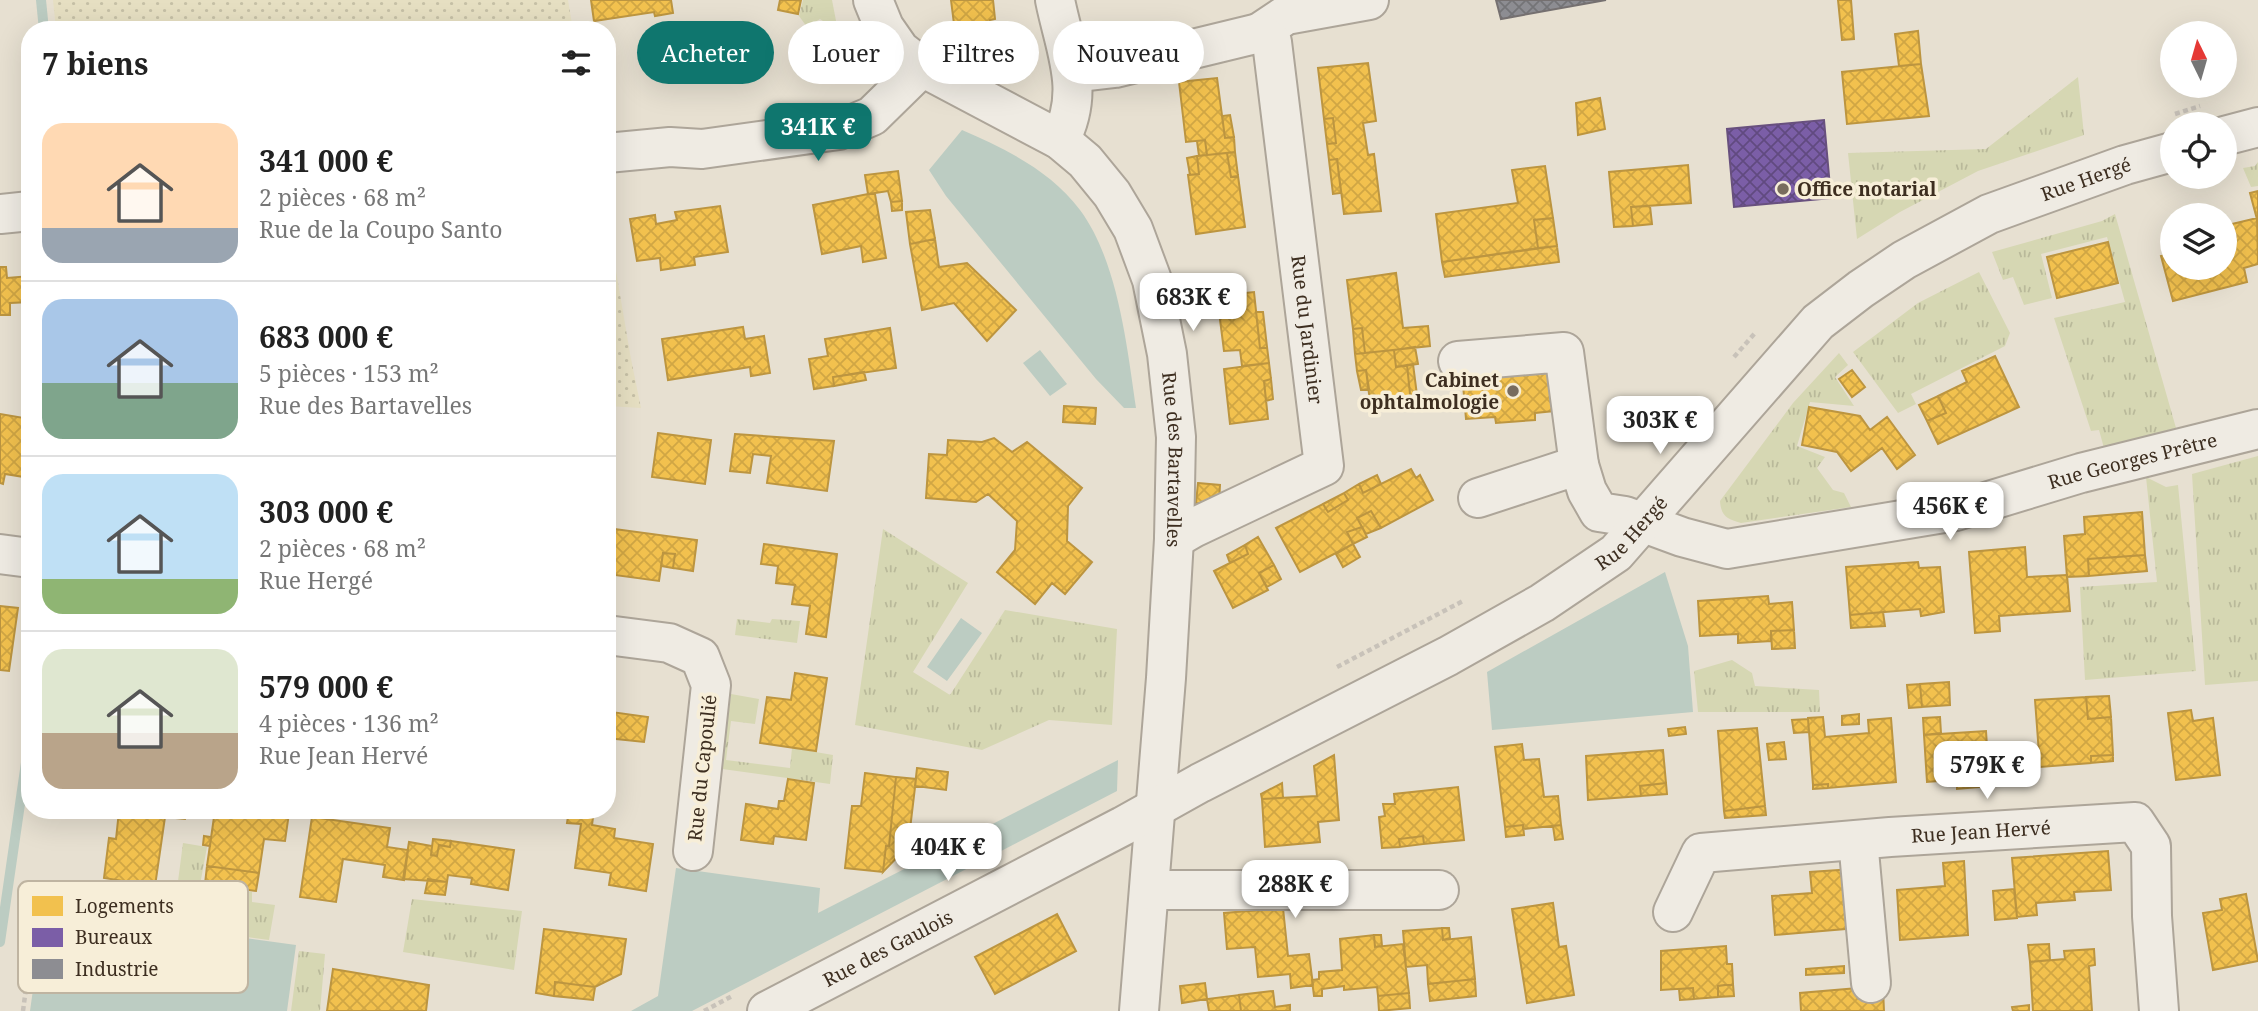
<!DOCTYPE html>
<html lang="fr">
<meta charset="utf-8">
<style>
body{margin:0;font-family:"Noto Serif",serif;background:#f6f6f6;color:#222;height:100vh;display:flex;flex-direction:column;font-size:26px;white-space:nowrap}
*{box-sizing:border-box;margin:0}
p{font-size:23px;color:#767676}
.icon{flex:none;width:38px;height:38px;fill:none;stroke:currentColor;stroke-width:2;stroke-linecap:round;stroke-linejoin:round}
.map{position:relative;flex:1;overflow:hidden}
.panel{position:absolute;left:21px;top:21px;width:595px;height:798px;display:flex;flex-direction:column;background:#fff;border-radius:28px;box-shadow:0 7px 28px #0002}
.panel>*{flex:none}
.banner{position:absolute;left:637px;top:21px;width:665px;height:63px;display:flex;gap:14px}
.needle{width:46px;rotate:355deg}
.buttons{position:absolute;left:2160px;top:21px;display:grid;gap:14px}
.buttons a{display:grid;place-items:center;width:77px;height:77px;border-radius:50%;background:#fff;box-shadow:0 7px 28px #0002;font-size:35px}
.price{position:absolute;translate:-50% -60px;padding:0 16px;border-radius:14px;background:#fff;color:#222;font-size:23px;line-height:46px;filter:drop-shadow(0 2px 4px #0008)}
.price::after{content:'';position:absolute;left:50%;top:42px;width:21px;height:16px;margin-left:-10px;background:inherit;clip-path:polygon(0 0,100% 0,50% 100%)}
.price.active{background:#0f766e;color:#fff}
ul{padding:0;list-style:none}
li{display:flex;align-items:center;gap:21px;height:175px;padding:0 21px}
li+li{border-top:2px solid #e0e0e0}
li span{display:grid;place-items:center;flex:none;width:196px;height:140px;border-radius:21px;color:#555}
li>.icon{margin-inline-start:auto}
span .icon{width:84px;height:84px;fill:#fffc;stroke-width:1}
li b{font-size:30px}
h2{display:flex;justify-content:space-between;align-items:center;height:84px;padding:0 21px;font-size:30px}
.chip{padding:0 24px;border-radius:32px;background:#fff;box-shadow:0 7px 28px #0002;font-size:24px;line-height:63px}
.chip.active{background:#0f766e;color:#fff}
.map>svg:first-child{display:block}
.farmland{fill:url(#farmland-dots)}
.grass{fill:url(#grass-tufts)}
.water{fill:#bcccc2}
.homes{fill:url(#homes-cross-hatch);stroke:#bc9540;stroke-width:2}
.offices{fill:url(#offices-cross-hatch);stroke:#68507e;stroke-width:2}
.industry{fill:url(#industry-cross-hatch);stroke:#757070;stroke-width:2}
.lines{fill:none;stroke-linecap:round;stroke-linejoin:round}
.stream{stroke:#bcccc2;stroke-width:10}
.minor-casing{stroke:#ada599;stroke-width:42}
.path{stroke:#c8c2b9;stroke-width:4.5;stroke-dasharray:5 3.5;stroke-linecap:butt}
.minor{stroke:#efebe3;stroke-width:38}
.poi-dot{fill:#786c5e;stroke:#f7eed8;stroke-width:2.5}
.labels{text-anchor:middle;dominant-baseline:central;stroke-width:7;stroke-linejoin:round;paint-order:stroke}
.street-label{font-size:19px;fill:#3d2e20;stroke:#f7eed8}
.poi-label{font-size:19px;font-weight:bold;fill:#3d2e20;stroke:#f7eed8;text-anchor:start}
.key{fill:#f7eed8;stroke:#bfb4a1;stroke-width:2}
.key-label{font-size:19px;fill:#3d2e20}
</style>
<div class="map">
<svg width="2258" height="1011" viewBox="0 0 2258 1011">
<defs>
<pattern id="farmland-dots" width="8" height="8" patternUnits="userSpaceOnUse" patternTransform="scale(1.75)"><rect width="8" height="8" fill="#e6dfc2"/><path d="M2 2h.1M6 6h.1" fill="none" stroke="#c6c0a6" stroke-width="1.8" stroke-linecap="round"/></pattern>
<pattern id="grass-tufts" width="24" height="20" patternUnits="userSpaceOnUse" patternTransform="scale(1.75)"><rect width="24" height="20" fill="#d6d7b3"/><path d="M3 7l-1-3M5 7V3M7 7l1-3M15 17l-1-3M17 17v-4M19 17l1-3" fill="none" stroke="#b9b99a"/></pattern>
<pattern id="homes-cross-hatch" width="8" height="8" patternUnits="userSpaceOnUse" patternTransform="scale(1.75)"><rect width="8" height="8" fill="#f2c14e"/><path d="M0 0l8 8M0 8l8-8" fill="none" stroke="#d0a644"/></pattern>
<pattern id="offices-cross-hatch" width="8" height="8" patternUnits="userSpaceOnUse" patternTransform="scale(1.75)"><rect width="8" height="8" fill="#7b5ea7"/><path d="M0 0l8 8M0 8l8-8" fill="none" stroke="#614a80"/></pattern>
<pattern id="industry-cross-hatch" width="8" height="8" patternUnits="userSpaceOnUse" patternTransform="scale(1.75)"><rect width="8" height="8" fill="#8d8d92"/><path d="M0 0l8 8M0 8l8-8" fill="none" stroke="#747477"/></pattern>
</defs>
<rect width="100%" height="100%" fill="#e7e0d1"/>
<path class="farmland" d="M53 0H568L573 30H56Z
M607 218 631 359 641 408 607 406Z"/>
<path class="grass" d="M803 0H832L838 31 820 19 807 27 799 16Z
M2078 77 2084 135 1978 171 1900 212 1857 239 1848 153 1986 149Z
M2258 162V186L2251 187 2243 168 2255 166Z
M2115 214 2176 428 2104 448 2099 430 2091 431 2054 318 2125 302 2107 237 2041 254 2052 298 2024 305 2013 277 2003 280 1992 252 2102 221Z
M1979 272 2010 333 2005 346 1911 394 1916 404 1898 413 1853 352 1918 303Z
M1839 353 1848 365 1835 377 1854 406 1810 402 1797 446 1825 457 1817 468 1833 490 1844 493 1851 507 1741 523C1727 519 1721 516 1720 501L1793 403Z
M2258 456V681L2205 685 2192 474Z
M2146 477 2166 487 2178 485 2196 671 2085 680 2080 587 2157 582Z
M883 529 968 583 913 672 950 695 1005 610 1117 629 1112 725 1049 720 982 750 855 725Z
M737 619 770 623 772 619 800 621 797 643 735 635Z
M1732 660 1752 673 1755 686 1819 690 1820 712H1698L1694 671Z
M731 694 759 699 755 724 731 721 726 760 790 768 792 748 833 755 830 784 715 768 723 712 729 710Z
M183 843 207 847 200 885 252 892V902L275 905 269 940 172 927Z
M412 899 522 911 514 970 403 952Z
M299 951 325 954 320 1011H291Z"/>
<path class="water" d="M962 130C1006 149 1051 171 1080 210 1118 261 1127 347 1136 408H1124L1096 379 946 196 929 170Z
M1040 350 1067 384 1050 396 1023 363Z
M1665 572 1688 646 1693 712 1492 730 1487 672Z
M961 618 982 633 947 681 927 667Z
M1118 760 1117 791 692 1011H631L658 996 676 868 820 888 818 913Z
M44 911 296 945 287 1011H30Z"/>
<path class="homes" d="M591 0H671L673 13 655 16 654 12 594 21Z
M780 0H801L798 14 778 10Z
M951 0H993L995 19 990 20 992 37 962 41 960 25 954 24Z
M1838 0H1851L1854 39 1842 40Z
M954 24 960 25 962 41H956Z
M1918 31 1921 64 1899 66 1895 34Z
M1368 63 1376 121 1363 123 1368 155 1374 154 1381 211 1344 214 1337 159 1329 160 1327 144 1336 143 1333 118 1324 119 1318 68Z
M1921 64 1929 116 1847 124 1842 72Z
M1217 78 1225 138 1234 137 1235 152 1207 155 1205 140 1186 142 1179 82Z
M1600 98 1605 129 1578 135 1576 103Z
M1230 115 1234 137 1225 138 1222 116Z
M1333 118 1336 143 1327 144 1324 119Z
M1205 140 1207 155 1199 156 1197 141Z
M1235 152 1238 176 1231 177 1227 153Z
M1227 153 1231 177 1238 176 1245 227 1196 234 1188 175 1199 174 1197 156Z
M1197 156 1199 174 1190 175 1187 158Z
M1337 159 1341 193 1333 194 1329 160Z
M1688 165 1691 203 1631 207 1633 226 1614 227 1609 172Z
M1545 166 1553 218 1534 220 1538 248 1442 262 1436 214 1518 203 1512 170Z
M898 171 902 201 891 202 888 191 868 194 865 175Z
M2258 191V223L2250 193Z
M868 194H875L886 258 863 262 861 246 822 254 813 205Z
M902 201V210L892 211 891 202Z
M720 206 728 252 694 257 695 265 661 270 660 258 637 261 630 219 655 215 656 224 677 220 675 212Z
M1650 206 1652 224 1633 226 1631 207Z
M930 210 935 239 910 244 906 212Z
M1553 218 1557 246 1538 248 1534 220Z
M2257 218 2258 264 2244 268 2247 282 2173 301 2161 256 2172 254V268H2224V240L2236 237 2232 224Z
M935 239 939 267 967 263 1016 310 987 341 954 303 922 310 910 244Z
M2108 242 2118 283 2057 298 2047 257Z
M1557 246 1559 262 1445 277 1442 262Z
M0 267H6L7 278 30 276V302L10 303V315H0Z
M1396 273 1403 328 1428 326 1430 346 1365 353 1362 328 1353 329 1347 280Z
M1254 292 1260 348 1267 347 1269 363 1242 366 1240 350 1224 351 1217 296Z
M1256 312H1263L1267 347 1260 348Z
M743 327 745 339 764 336 770 373 751 376 750 367 668 380 662 339Z
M890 328 896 368 833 377 834 386 814 389 809 359 828 356 825 339Z
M1362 328 1365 353 1355 354 1353 329Z
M1415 347 1418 364 1396 367 1394 350Z
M1394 350 1396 367 1407 365 1411 403 1371 409 1366 370 1357 371 1355 354Z
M1995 356 2019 407 1938 444 1927 421 1946 413 1938 396 1967 382 1962 371Z
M1269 363 1271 379 1264 381 1268 419 1230 424 1224 369Z
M1413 364 1418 403H1411L1407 365Z
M1560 364 1564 410 1535 413V420L1496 423 1495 417 1466 419 1462 373Z
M1366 370 1369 389 1361 390 1357 371Z
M1852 370 1865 387 1852 397 1839 379Z
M864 372 866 380 834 386 833 377Z
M1271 379 1273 399 1266 401 1264 381Z
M1938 396 1946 413 1927 421 1919 405Z
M1064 406 1096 408 1095 424 1063 422Z
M1809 407 1860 416 1870 430 1887 417 1915 455 1897 469 1882 448 1851 471 1837 452 1802 445Z
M0 414 30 419V478L5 474 3 484 0 483Z
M658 433 711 440 705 484 652 477Z
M735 434 834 441 827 491 767 483 771 456 753 454 750 473 730 471Z
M994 438 1012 452 1027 442 1082 488 1068 506 1067 541 1092 562 1065 594 1052 583 1035 604 997 572 1015 550 1017 521 988 494 976 502 926 498 929 454 947 455 948 440 982 442Z
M1411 469 1416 478 1420 475 1433 500 1381 528 1371 511 1357 518 1362 527 1347 532 1353 544 1300 572 1276 528 1323 504 1328 512 1348 500 1344 493 1359 484 1363 493Z
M1377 475 1381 484 1363 493 1359 484Z
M1198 483 1220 485 1219 504 1196 503Z
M1344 493 1348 500 1328 512 1323 504Z
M1371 511 1381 528 1366 534 1357 518Z
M2142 512 2145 555 2088 559 2089 576 2067 577 2064 536 2085 534 2084 517Z
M1362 527 1367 537 1353 544 1347 532Z
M607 528 697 540 693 571 673 568 675 554 663 553 659 581 607 574Z
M1258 537 1274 565 1259 573 1268 590 1233 608 1214 571 1248 554 1245 545Z
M764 544 837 554 826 637 806 634 810 606 792 604 795 585 776 583 778 566 761 564Z
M1353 544 1360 557 1343 567 1336 554Z
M1245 545 1248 554 1230 563 1227 555Z
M2025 547 2027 577 2067 575 2070 611 1999 616 2000 631 1975 633 1969 552Z
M663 553 675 554 673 568 661 566Z
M2145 555 2147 571 2089 576 2088 559Z
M1918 562 1919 568 1940 567 1944 612 1921 616 1920 609 1850 615 1846 567Z
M1274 565 1281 579 1267 587 1259 573Z
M1768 596 1769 604 1792 602 1794 630 1771 631V641L1738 643V634L1700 636 1698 601Z
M0 606 18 608 9 671 0 670Z
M1883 612 1885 626 1851 628 1850 615Z
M1794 630 1795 648 1772 649 1771 631Z
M795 673 827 678 816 751 760 743 767 697 791 700Z
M1949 682 1950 705 1922 707 1920 684Z
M1920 684 1922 707 1909 708 1907 685Z
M607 694 613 695 611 712 648 717 644 742 607 738Z
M2109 696 2111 717 2088 719 2086 697Z
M2086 697 2088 719 2111 717 2113 755 2091 756V763L2040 767 2035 700Z
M2191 710 2193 721 2213 718 2220 775 2176 780 2168 713Z
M1859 714V724L1842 725V716Z
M1823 717 1825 737 1869 733 1868 720 1891 718 1896 782 1828 788V784L1813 785 1808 718Z
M1940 717 1941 733 1924 735 1923 718Z
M1808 719 1809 732 1794 733 1792 720Z
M1685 727 1686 734 1669 736 1668 729Z
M1757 728 1765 806 1724 811 1718 731Z
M1986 731 1989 777 1927 782 1924 735Z
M1784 742 1786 759 1769 760 1767 744Z
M1522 744 1524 760 1539 759 1544 797 1558 796 1561 825 1523 829V825L1505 827 1495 747Z
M1663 750 1666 783 1640 786 1641 796 1588 800 1586 756Z
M1334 755 1339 820 1318 822 1320 842 1265 847 1262 799 1317 796 1314 766Z
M2113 755V761L2091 763V756Z
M917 768 948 772 946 790 915 786Z
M865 773 896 777 889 846H886L883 872 845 868 852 806H861Z
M896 777 916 779 908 846 883 872 886 846H889Z
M1989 777 1990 786 1957 789V779Z
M788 779 814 783 806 840 774 836 773 844 741 840 746 804 778 809 779 801H784Z
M1282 783 1283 798 1262 799 1261 794Z
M1666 783 1667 794 1641 796 1640 786Z
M1828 784V788L1813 789V785Z
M1458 787 1464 840 1424 844 1423 836 1399 839 1400 847 1382 848 1379 817 1385 816 1383 804H1395L1394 794Z
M1765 806 1766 815 1725 818 1724 811Z
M151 810H187L185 819 165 817 155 886 104 878 109 838 116 839 119 811 150 815Z
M215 810H273L289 813 285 841 264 839 259 873 207 866Z
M569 810H594L592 825 615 829 614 838 653 844 646 891 609 885 611 873 575 868 581 824 567 823Z
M312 817 390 828 387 847 408 850 404 880 383 877 385 865 343 859 336 902 300 897Z
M1523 825 1524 835 1506 837 1505 827Z
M1561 825 1563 839 1555 840 1553 826Z
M204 836 211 837 210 846 203 845Z
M1423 836 1424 844 1400 847 1399 839Z
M433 839 451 841 450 847 439 845 437 856 431 855Z
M451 841 514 850 508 890 471 884 472 878 448 875 447 882 403 879 409 842 432 846 431 855 437 856 439 845 450 847Z
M2108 851 2111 890 2074 892 2075 900 2036 903 2037 915 2017 917 2012 858Z
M1964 861 1968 935 1900 940 1897 890 1945 886 1943 863Z
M207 866 259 873 256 891 205 884Z
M1853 869 1857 928 1775 935 1772 896 1812 893 1810 872Z
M428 879 447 882 445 895 425 893Z
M2014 889 2017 918 1995 920 1993 891Z
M2246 894 2258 961 2213 970 2203 913 2222 910 2220 899Z
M1553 903 1559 947 1566 946 1574 995 1527 1003 1512 909Z
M1283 908 1288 956 1309 954 1313 985 1291 988 1290 974 1258 977 1255 947 1227 949 1224 913Z
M1057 914 1076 951 995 994 975 957Z
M1442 928H1449L1450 938 1443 940Z
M1442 928 1443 940 1471 937 1475 979 1428 984 1427 965 1406 967 1403 931Z
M544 929 626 939 621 974 595 987 555 982 554 996 536 993Z
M1374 935 1375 947 1403 944 1409 993 1378 996 1377 987 1344 990V986L1322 989V996H1314L1312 980 1319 979V972L1342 970 1340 939Z
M1374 935H1381L1382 946 1375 947Z
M2049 944 2050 960 2030 962 2028 945Z
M1726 946 1727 964H1732L1733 984 1718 986V997L1694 999 1693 988 1661 990V951Z
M2094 949 2095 965 2089 966 2092 1011H2033L2030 962 2065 959 2064 951Z
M1844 966V973L1806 975V969Z
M333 969 429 985 426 1011H327Z
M1475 979 1476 996 1430 1001 1428 984Z
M555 982 595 987 593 1000 554 996Z
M1205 983 1207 999 1182 1003 1180 986Z
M1733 984 1734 996 1718 997V986Z
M1693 988 1694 999 1680 1000 1679 989Z
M1858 988 1883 989 1884 1011H1801L1800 993Z
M1273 991 1275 1007 1290 1005V1011H1241L1239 995Z
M1409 993 1410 1008 1379 1011 1378 996Z
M1239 995 1241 1011H1209L1207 999Z
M2029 1005V1011H2013L2012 1007Z"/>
<path class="offices" d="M1824 120 1831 198 1734 207 1727 129Z"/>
<path class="industry" d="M1496 0H1606L1501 19Z"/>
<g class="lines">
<path class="stream" d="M41 0 44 30
M0 942 30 735"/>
<g class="minor-casing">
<g id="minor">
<path id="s1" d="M873 0 884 27 900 50 922 67 1060 140 1085 161 1112 194 1133 229 1152 280 1167 354 1176 437 1174 539 1166 678 1139 1011"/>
<path d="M1055 0C1065 50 1086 91 1060 140"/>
<path d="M1259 33 1286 15 1369 0"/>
<path id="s2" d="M1072 73 1115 68 1259 33 1272 42 1324 466 1193 528 1174 539"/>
<path d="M2224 136 2258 127"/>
<path d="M607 153 670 147 702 149 839 130 872 116 922 67"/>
<path d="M0 214 30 211"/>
<path d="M1458 361 1564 352 1579 465"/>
<path id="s3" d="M1478 498 1579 465 1587 491 1599 512 1625 516 1682 537 1727 549 1956 511 2081 473 2258 429"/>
<path d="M0 554 30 558"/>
<path d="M607 635 669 643 700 657 711 685 693 851"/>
<path d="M1858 840 1871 983"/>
<path d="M1150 890H1439"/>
<path id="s4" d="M1673 912 1701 853 1890 837 2135 822 2151 846 2152 916 2159 1011"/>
<path id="s5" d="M767 1011 1123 826 1200 783 1448 656 1542 603 1616 553 1818 322 1861 289 1904 260 1989 214 2125 165 2172 152"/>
</g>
</g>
<path class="path" d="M2175 114 2200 106
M1734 357 1756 332
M1337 667 1463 601
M23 1011 35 919 41 895
M704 1011 734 995"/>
<use href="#minor" class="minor"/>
</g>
<g class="poi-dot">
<circle cx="1783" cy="189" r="7"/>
<circle cx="1513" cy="391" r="7"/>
</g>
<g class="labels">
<g class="street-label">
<text stroke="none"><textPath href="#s5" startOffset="1578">Rue Hergé</textPath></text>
<text stroke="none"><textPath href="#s2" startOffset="497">Rue du Jardinier</textPath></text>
<text stroke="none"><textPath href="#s1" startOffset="593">Rue des Bartavelles</textPath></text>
<text stroke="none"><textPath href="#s3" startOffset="707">Rue Georges Prêtre</textPath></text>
<text stroke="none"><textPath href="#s5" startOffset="990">Rue Hergé</textPath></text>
<text transform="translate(702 768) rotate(-84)">Rue du Capoulié</text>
<text stroke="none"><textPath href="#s4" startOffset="346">Rue Jean Hervé</textPath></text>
<text stroke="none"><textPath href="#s5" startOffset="136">Rue des Gaulois</textPath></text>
</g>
<g class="poi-label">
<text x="1797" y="189">Office notarial</text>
<text x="1499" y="380" text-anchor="end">Cabinet<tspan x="1499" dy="22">ophtalmologie</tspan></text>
</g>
</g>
<rect x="18" y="881" width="230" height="112" rx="10" class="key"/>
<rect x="32" y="896" width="31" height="20" fill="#f2c14e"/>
<rect x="32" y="928" width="31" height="19" fill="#7b5ea7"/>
<rect x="32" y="959" width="31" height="20" fill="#8d8d92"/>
<g class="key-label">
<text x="75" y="913">Logements</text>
<text x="75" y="944">Bureaux</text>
<text x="75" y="976">Industrie</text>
</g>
</svg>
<div class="buttons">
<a><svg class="needle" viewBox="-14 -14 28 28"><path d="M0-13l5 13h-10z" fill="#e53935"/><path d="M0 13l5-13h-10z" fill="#767676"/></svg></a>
<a><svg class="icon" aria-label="locate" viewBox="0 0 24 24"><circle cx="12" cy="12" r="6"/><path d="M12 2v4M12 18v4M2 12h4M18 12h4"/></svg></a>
<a><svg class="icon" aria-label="layers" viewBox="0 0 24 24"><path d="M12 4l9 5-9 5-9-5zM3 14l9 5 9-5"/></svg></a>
</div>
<b class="price active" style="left:818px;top:163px">341K €</b>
<b class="price" style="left:1193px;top:333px">683K €</b>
<b class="price" style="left:1660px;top:456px">303K €</b>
<b class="price" style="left:1950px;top:542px">456K €</b>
<b class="price" style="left:1987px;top:801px">579K €</b>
<b class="price" style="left:948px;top:883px">404K €</b>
<b class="price" style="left:1295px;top:920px">288K €</b>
<div class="banner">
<a class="chip active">Acheter</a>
<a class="chip">Louer</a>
<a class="chip">Filtres</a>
<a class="chip">Nouveau</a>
</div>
<section class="panel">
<h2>7 biens<svg class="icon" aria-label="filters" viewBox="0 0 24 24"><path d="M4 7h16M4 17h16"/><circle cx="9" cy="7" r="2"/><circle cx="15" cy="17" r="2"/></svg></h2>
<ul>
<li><span style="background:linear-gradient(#ffd9b3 75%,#9aa5b1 0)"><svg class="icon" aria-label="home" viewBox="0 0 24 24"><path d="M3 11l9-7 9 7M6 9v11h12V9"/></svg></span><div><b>341 000 €</b><p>2 pièces · 68 m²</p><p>Rue de la Coupo Santo</p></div></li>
<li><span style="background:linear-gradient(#a9c7e8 60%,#7fa58c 0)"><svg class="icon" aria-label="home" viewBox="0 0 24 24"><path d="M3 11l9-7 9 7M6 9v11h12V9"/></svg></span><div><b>683 000 €</b><p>5 pièces · 153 m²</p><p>Rue des Bartavelles</p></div></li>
<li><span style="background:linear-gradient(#bfe0f5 75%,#8fb573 0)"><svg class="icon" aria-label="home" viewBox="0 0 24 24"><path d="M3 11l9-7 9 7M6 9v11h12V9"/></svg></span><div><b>303 000 €</b><p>2 pièces · 68 m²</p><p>Rue Hergé</p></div></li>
<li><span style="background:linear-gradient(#dfe7d0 60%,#b9a48a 0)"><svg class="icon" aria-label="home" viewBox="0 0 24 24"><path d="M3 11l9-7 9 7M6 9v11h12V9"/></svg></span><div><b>579 000 €</b><p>4 pièces · 136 m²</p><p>Rue Jean Hervé</p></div></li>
</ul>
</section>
</div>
